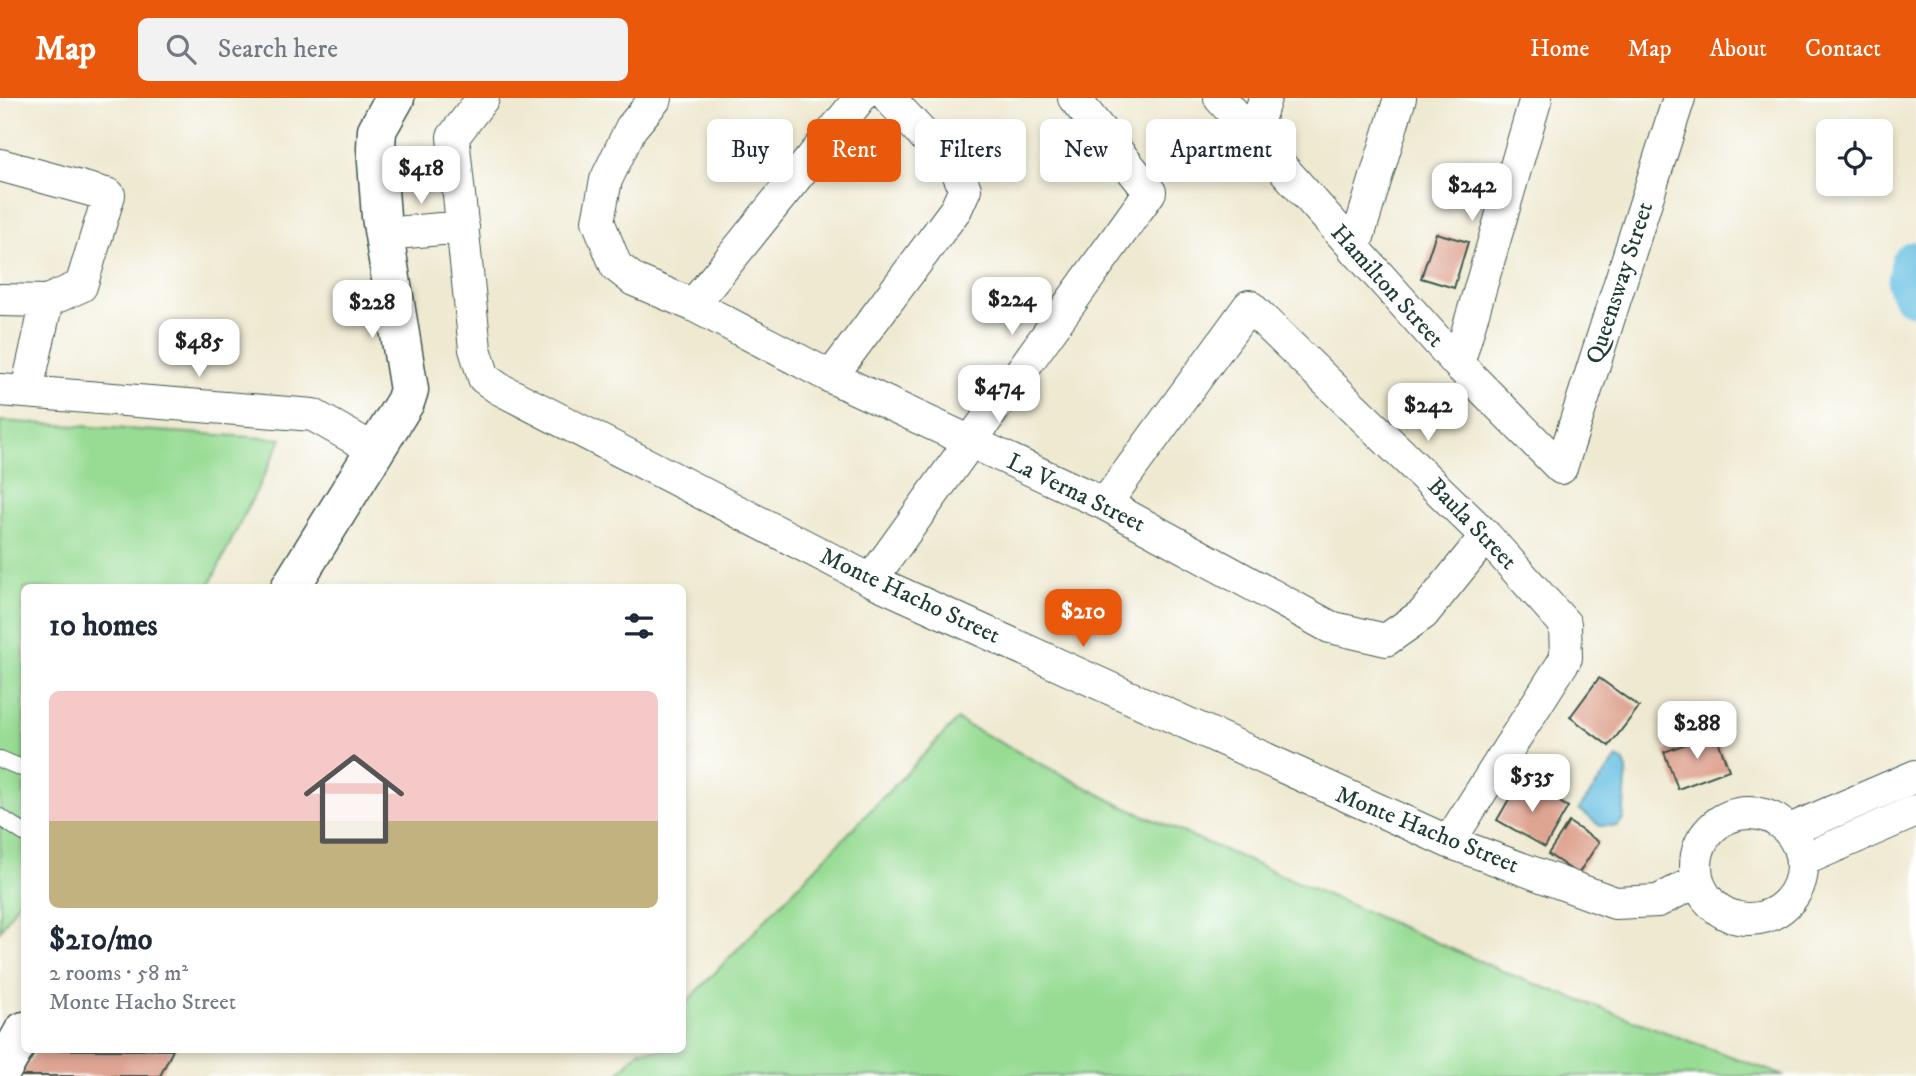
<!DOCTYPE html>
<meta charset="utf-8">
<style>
body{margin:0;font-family:"IM FELL DW Pica",serif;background:#f2f2f3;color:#1f2937;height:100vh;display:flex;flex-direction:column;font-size:26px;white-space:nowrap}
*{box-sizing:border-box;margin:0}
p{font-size:23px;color:#747a83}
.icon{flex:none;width:38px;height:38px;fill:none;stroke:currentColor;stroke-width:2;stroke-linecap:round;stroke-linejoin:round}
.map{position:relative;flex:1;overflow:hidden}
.details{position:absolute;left:21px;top:486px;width:665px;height:469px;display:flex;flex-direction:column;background:#fff;border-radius:10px;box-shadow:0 4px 10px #0003}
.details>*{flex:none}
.guide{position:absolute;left:707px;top:21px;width:665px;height:63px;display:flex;gap:14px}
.tools{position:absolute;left:1816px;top:21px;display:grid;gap:14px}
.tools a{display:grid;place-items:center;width:77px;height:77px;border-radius:10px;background:#fff;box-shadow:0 4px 10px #0003;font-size:35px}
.price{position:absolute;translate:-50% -60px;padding:0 16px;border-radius:14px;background:#fff;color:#222;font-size:23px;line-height:46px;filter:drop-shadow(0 2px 4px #0008)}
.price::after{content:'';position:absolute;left:50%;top:42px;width:21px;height:16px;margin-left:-10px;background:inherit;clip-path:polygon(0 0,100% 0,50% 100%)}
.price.on{background:#ea580c;color:#fff}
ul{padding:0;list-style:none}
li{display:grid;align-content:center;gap:14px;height:371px;padding:0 28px}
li+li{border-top:2px solid #e0e1e3}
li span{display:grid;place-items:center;height:217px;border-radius:10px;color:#555}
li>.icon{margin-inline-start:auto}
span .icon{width:126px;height:126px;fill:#fffc;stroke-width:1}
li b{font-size:30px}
h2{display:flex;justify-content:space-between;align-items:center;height:84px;padding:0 28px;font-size:30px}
.tag{padding:0 24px;border-radius:10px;background:#fff;box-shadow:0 4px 10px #0003;font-size:24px;line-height:63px}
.tag.on{background:#ea580c;color:#fff}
header{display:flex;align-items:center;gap:42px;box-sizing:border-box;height:98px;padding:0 35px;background:#ea580c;color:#fff}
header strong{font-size:33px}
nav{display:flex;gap:38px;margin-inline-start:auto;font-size:24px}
.search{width:490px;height:63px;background:#f2f2f3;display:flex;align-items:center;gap:18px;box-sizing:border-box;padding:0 24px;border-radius:10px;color:#747a83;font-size:26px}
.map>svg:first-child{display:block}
.green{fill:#98dc94;stroke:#5c8c64;stroke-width:2}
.water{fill:#63bee1;stroke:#417e8a;stroke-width:2}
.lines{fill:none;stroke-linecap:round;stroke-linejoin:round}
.river{stroke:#63bee1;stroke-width:52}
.building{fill:#dfa593}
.lane-casing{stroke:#3e574b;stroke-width:18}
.street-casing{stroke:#3e574b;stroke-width:34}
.secondary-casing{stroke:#3e574b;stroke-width:41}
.lane{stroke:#fff;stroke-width:16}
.street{stroke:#fff;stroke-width:32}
.secondary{stroke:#fff;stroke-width:38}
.labels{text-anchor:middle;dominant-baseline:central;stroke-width:5;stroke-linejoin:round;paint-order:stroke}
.street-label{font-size:24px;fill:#1f3d34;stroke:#fff}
</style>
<header>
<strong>Map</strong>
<div class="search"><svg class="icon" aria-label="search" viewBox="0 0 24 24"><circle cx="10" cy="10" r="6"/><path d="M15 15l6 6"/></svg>Search here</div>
<nav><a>Home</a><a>Map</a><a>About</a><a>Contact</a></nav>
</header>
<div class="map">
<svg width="1916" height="978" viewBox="0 0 1916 978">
<rect width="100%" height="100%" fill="#fff"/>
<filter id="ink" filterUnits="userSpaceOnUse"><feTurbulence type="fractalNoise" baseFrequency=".0143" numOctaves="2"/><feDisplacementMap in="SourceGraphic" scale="14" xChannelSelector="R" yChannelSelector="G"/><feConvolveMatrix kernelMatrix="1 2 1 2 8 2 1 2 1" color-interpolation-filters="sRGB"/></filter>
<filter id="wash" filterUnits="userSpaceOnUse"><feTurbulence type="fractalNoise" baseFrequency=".00686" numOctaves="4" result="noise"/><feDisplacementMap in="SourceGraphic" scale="28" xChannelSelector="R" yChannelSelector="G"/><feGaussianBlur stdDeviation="1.57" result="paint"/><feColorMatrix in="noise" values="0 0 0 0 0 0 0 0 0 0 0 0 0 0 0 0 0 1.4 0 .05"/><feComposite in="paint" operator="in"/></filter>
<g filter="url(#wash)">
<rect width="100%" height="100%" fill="#eee9d0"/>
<path class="green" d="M0 323 282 341 208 490H24V795L0 833Z
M957 622 1120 707 1514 878 1784 978H616L640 952H682L683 908Z"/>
<path class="water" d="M1617 660 1624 664 1627 672 1623 722 1617 728H1600L1579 711Z"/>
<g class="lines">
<path class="river" d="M1916 169 1913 186 1916 192"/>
</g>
<g id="blocks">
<path class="building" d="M1436 135 1468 144 1454 190 1421 180Z
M1599 580 1639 609 1609 648 1570 619Z
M1715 635 1729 672 1678 691 1664 654Z
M1520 682 1568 709 1545 749 1497 722Z
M1569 724 1599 744 1578 776 1548 756Z
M36 952H173L160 978H21Z"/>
</g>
</g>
<g filter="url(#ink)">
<use href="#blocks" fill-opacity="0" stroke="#3e574b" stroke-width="2"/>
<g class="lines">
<g class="lane-casing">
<path id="lane" d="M0 661 24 671
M0 719 24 735"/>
</g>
<g class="street-casing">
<path id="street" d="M483 0 453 39 475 251 484 280 498 290 871 482 1449 744 1615 805 1658 803 1697 783
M656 0 631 30 606 82 598 123 616 168 634 182 693 207 831 279 1105 406 1330 529 1386 542 1423 516 1486 438
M1220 0 1458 266 1561 370 1679 0
M1254 36 1265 0
M0 67 109 97 81 188 47 203
M384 136 463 129
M1354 152 1400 0
M0 202 47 203 27 292
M693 207 860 0
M1458 266 1536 0
M831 279 956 111 965 91 957 73 889 0
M0 292 313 317 375 352
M1105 406 1249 208 1486 438 1565 526 1566 560 1449 744
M871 482 1150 94 1074 0
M1696 768a53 53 0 1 1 106 0a53 53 0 1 1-106 0Z
M1790 732 1916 678
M1803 762 1916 713"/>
</g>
<g class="secondary-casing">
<path id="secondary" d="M290 490 405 304 409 292 381 119 376 50 377 32 395 0
M0 975 24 933"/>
</g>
<use href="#lane" class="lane"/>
<use href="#street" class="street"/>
<use href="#secondary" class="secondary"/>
</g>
</g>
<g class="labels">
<g class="street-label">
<text transform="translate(1620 185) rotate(-72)">Queensway Street</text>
<text transform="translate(1387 188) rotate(48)">Hamilton Street</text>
<text transform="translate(1076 395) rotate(26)">La Verna Street</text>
<text transform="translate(1472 426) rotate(46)">Baula Street</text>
<text transform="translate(910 498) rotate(25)">Monte Hacho Street</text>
<text transform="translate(1427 732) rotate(22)">Monte Hacho Street</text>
</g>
</g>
</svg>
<div class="tools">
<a><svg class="icon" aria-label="locate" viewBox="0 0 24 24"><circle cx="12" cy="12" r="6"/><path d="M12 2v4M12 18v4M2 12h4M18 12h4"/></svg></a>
</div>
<b class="price" style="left:421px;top:108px">$418</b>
<b class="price" style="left:1472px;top:125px">$242</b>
<b class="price" style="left:1012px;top:239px">$224</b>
<b class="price" style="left:372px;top:242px">$228</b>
<b class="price" style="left:199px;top:281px">$485</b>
<b class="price" style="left:999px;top:327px">$474</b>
<b class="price" style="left:1428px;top:345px">$242</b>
<b class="price on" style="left:1083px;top:551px">$210</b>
<b class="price" style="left:1697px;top:663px">$288</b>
<b class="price" style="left:1532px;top:716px">$535</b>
<div class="guide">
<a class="tag">Buy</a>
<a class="tag on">Rent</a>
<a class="tag">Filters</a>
<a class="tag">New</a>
<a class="tag">Apartment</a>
</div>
<section class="details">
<h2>10 homes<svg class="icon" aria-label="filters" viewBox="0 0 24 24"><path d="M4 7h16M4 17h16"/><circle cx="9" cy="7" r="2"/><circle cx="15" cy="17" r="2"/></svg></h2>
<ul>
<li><span style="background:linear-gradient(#f6c9c9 60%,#c2b280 0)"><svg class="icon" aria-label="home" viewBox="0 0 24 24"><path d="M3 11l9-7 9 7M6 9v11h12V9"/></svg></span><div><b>$210/mo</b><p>2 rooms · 58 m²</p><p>Monte Hacho Street</p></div></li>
</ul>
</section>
</div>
